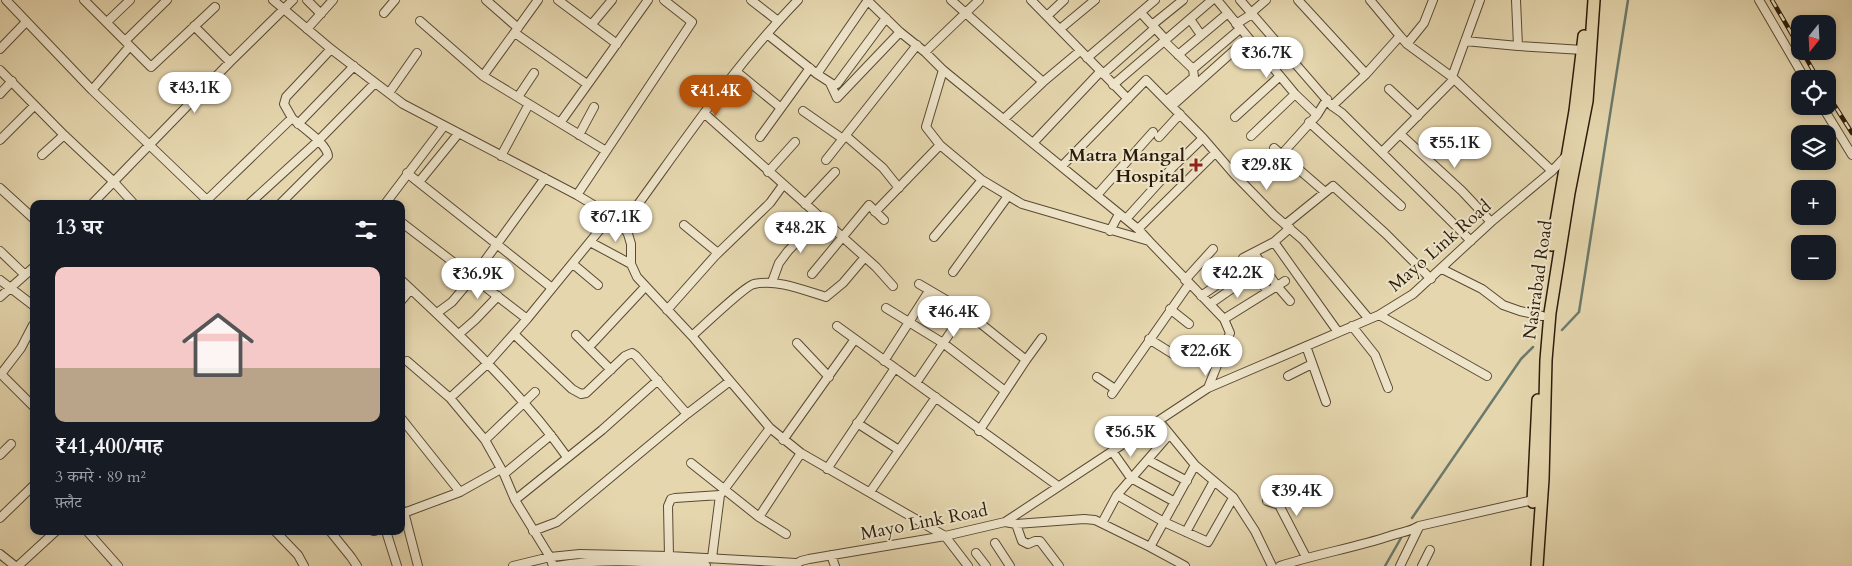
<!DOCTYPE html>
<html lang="hi">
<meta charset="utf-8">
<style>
body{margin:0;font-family:Cardo,"Noto Serif Devanagari",serif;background:#20242c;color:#f1f3f6;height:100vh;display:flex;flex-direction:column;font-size:19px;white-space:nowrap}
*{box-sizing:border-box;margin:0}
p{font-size:16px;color:#9ea1a6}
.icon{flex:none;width:28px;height:28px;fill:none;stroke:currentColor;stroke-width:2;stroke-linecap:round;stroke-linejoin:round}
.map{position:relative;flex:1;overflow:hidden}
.side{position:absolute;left:30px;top:200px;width:375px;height:335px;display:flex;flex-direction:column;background:#171b24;border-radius:10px;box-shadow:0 2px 8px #0003}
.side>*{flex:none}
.needle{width:32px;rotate:198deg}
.controls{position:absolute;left:1791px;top:15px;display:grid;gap:10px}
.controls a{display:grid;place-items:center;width:45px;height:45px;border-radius:10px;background:#171b24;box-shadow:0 2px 8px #0003;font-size:25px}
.price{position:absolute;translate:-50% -42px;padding:0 11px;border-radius:18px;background:#fff;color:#222;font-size:16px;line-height:32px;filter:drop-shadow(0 1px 2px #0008)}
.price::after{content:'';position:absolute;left:50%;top:30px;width:15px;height:11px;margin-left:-8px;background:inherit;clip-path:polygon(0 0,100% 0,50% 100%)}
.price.active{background:#b45309;color:#fff}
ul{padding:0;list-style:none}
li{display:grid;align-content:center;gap:10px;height:265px;padding:0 25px}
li+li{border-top:1px solid #363941}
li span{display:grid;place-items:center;height:155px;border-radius:10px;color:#555}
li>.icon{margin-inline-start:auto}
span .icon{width:90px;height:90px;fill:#fffc;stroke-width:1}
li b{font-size:21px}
h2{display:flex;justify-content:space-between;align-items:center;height:60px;padding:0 25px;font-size:21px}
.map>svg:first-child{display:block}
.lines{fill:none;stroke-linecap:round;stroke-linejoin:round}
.stream{stroke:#6b7a6c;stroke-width:2.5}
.minor-casing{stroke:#594a33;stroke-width:10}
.highway-casing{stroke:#2a1c0a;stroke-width:14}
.minor{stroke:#eee4ca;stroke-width:8}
.highway{stroke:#e5d6ae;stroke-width:11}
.rail-casing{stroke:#2a1c0a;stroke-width:4.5}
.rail{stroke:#eee4ca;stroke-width:2.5;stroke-dasharray:8;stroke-linecap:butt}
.poi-dot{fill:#8f2418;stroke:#eee4ca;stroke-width:2}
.labels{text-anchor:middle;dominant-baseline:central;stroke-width:4;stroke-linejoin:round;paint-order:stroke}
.poi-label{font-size:18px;font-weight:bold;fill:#2a1c0a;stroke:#eee4ca;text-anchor:end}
.street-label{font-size:18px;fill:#2a1c0a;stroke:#eee4ca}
</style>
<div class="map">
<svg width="1852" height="566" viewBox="0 0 1852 566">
<rect width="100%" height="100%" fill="#e5d6ae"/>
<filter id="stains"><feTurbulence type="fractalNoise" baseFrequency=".004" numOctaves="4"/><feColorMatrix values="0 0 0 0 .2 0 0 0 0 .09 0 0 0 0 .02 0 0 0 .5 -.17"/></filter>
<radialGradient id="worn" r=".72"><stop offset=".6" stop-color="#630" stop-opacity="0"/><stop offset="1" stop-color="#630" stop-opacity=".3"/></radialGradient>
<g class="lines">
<path class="stream" d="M1562 330 1579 312 1628 0
M1412 518 1521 359 1533 347
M1385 566 1401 538"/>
<g class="minor-casing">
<path id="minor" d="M6 0 92 90 211 204
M84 0 151 67 215 7
M273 0 331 49 403 104 577 195 615 218 623 225 628 234 631 244V264L637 277 692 336 770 428 801 453 945 536 968 566
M307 0 321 14
M486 0 518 28
M558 0 617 44
M751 0 778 21
M867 0 900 32 925 52 979 0
M951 0 1043 82
M1031 0 1128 99
M1217 0 1295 94 1317 115 1281 155
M1240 0 1332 106 1342 113 1471 241
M1298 0 1366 74
M1516 0 1518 46
M1759 0 1805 79
M384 13 395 0
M1141 13 1166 40
M1251 13 1266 0
M1047 16 1064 0
M1190 19 1201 35
M420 21 483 76 606 151
M107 22 130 0
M592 24 612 0
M1236 24 1252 14
M1152 25 1183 0
M194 26 230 62
M307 29 333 0
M1060 29 1095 0
M515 33 587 84
M767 34 817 74 834 85 837 84 886 18
M1400 36 1407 44 1452 77 1552 171
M125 41 167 0
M1164 41 1193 69
M1465 41 1518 46 1583 50
M1407 44 1424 23 1433 0
M0 49 26 22
M925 52 943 70 1138 229 1149 241
M1178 55 1228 13
M1087 58 1155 0
M0 70 64 135 113 181 134 204
M943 70 926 127 940 145 982 180 1022 204 1149 241 1224 319 1230 333 1208 388
M737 72 781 108
M817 74 868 0
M1103 74 1155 28
M483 76 538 0
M1452 77 1480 0
M830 83 837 98 900 32
M1113 85 1212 0
M1389 89 1418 116
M92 90 130 46
M389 93 417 53
M0 94 12 81
M518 97 534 73
M1167 100 1194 77 1193 69 1240 29
M1172 106 1248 38
M1332 106 1366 74 1400 36 1370 0
M1822 106 1852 155
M803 111 843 139
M704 113 876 267 893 286
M1317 115 1327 99
M1235 117 1280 76
M1004 119 1043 82 1080 51
M1309 122 1401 206
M560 123 648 0
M298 124 354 66
M1400 134 1462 191 1491 222
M579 135 594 107
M846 136 883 168 899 188
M1251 136 1295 94
M760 137 810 68
M1159 137 1180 114
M0 140 34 106
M1033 143 1100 72
M1274 148 1325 192
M1382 152 1454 79
M42 155 64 135
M501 156 529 104
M826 160 917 45
M1062 166 1146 80 1203 138 1234 174 1274 215 1303 240 1369 319
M768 172 795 142
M407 173 552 288
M419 182 458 134
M0 188 34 219
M577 195 692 22 664 0
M1097 195 1153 132
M207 200 292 118 284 104 286 97 331 49
M92 204 230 62 293 0
M249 204 318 141 375 83
M280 204 328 156C327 143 301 127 292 118
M385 204 444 126
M805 204 835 172
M875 212 940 145
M1126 219 1172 168 1203 138
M401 222 527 319 487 364 450 398
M1286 224 1333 186 1386 234 1431 279
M623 225C679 149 732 68 798 0
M684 225 718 253
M1138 229 1215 153
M1110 231 1119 214
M934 237 982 180
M590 242 631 264
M1274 242 1338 332
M0 251 24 274
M1254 253 1277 286 1290 301
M573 264 598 285
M1442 269 1482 289 1503 305 1520 311 1542 316
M953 272 1008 196
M812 274 869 205 884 220
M0 280 34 306
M401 280C460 335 521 392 567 457
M1185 280 1213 249
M772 282 779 263 788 251 820 218
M919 284 965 311 1026 360
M1268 291 1253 274 1243 258 1274 242 1290 228
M1201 296 1247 264
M0 297 34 267
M401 301 411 289
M1210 304 1253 274
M886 308 943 343 1005 391
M1170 309 1189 324
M667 310 715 256 770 203 783 185
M437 313 452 302 473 277 545 178
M1379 315 1487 376
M527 319 611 216
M1224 319 1285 281
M837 326 1058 486
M1352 326 1375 355 1388 388
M459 334 475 320 498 296
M514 334 572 389 581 394 586 393 625 356 632 353 636 356 687 414
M576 335 611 370
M692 336C701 328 746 285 754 284 778 279 803 290 826 297L843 283 865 257
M1149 339 1173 354
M797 343 829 377
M1306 346 1326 402
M589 347 645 287
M407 361 450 398 485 440 504 474 515 500 550 557 553 566
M884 361 929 291
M0 373 34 407
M1 374 21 348 33 325
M1288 376 1312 364
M1097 377 1115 389
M916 383 965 311
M1112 394 1189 284
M401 418 460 492 401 514
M1159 421 1195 465 1233 497 1255 531 1272 566
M857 423 899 450
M979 431 1026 360 1042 338
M485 440 535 392
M783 440 855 339
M1112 451 1131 478 1175 502
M0 455 11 444
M1148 460 1187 481
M691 463 759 517 786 534
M827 469 895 368
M504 474 551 435
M460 492 501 469
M870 492 936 397
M1117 495 1164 522 1208 542 1233 498
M515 500 602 430 658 380
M1267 501 1279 505 1306 557
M401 509 404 512 418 566
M759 517 801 453
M0 518 34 485
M1005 522 1016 524 1084 519 1095 520 1150 547 1185 566
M1102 523 1117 495 1169 435
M1016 524 1022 541 1028 544 1035 541H1040L1059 566
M87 531 118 566
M275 531 298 555 304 566
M330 531 351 557 357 566
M373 531H375
M386 531 397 566
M533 531 557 522 687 414 730 381
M1186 532 1214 481
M995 543 1010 566
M1150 547 1195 465
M976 553 986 566
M0 554 15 566
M831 555 835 566
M669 556 668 506 671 499 675 498 720 495
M712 558 720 495 770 428
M18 566 56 531
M513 566 550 557 580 554 669 556 796 563
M557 566C606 557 657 563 706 566
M793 566 801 561 809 559 945 536 1005 522 1208 388 1379 315 1413 294 1491 222 1552 171 1567 155
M1280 566C1316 554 1354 548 1390 536 1400 532 1410 532 1419 526L1533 500
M1400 566 1419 527
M1422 566 1430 550"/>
</g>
<g class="highway-casing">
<path id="highway" d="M1552 245 1575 111 1584 36
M1533 502 1538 400
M1537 566 1543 479 1546 360 1550 313 1569 193 1587 101 1594 0"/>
</g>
<use href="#minor" class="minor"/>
<use href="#highway" class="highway"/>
<g class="rail-casing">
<path id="rail" d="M1772 0 1800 48
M1802 51 1818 79
M1828 95 1852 133"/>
</g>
<use href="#rail" class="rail"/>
</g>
<path class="poi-dot" d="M1193.5 157.5h5v5h5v5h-5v5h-5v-5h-5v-5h5z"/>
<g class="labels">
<g class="poi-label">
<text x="1185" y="155">Matra Mangal<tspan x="1185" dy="21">Hospital</tspan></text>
</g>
<g class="street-label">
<text transform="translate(1440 246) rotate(-41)">Mayo Link Road</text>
<text transform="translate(1538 280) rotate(-82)">Nasirabad Road</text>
<text transform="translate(924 522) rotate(-11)">Mayo Link Road</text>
</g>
</g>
<rect width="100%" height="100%" filter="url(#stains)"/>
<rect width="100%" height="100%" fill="url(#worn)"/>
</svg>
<div class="controls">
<a><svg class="needle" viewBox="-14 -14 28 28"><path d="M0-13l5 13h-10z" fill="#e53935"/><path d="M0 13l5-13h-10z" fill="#9ea1a6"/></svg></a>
<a><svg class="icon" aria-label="locate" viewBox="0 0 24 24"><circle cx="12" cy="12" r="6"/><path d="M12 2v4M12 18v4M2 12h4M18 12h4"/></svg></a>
<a><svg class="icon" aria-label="layers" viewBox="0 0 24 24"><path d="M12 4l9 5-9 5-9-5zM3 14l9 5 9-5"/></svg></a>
<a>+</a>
<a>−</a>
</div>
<b class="price" style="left:1267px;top:79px">₹36.7K</b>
<b class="price" style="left:195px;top:114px">₹43.1K</b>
<b class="price active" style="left:716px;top:117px">₹41.4K</b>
<b class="price" style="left:1455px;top:169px">₹55.1K</b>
<b class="price" style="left:1267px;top:191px">₹29.8K</b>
<b class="price" style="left:616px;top:243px">₹67.1K</b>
<b class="price" style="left:801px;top:254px">₹48.2K</b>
<b class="price" style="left:1238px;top:299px">₹42.2K</b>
<b class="price" style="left:478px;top:300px">₹36.9K</b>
<b class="price" style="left:954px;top:338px">₹46.4K</b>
<b class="price" style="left:1206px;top:377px">₹22.6K</b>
<b class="price" style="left:1131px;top:458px">₹56.5K</b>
<b class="price" style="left:1297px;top:517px">₹39.4K</b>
<section class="side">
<h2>13 घर<svg class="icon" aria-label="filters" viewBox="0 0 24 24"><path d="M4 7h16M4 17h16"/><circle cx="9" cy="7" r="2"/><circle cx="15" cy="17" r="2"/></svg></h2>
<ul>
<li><span style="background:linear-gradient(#f6c9c9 65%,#b9a48a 0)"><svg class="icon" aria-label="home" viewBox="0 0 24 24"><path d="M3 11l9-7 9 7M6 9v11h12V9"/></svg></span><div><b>₹41,400/माह</b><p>3 कमरे · 89 m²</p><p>फ़्लैट</p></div></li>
</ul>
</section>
</div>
